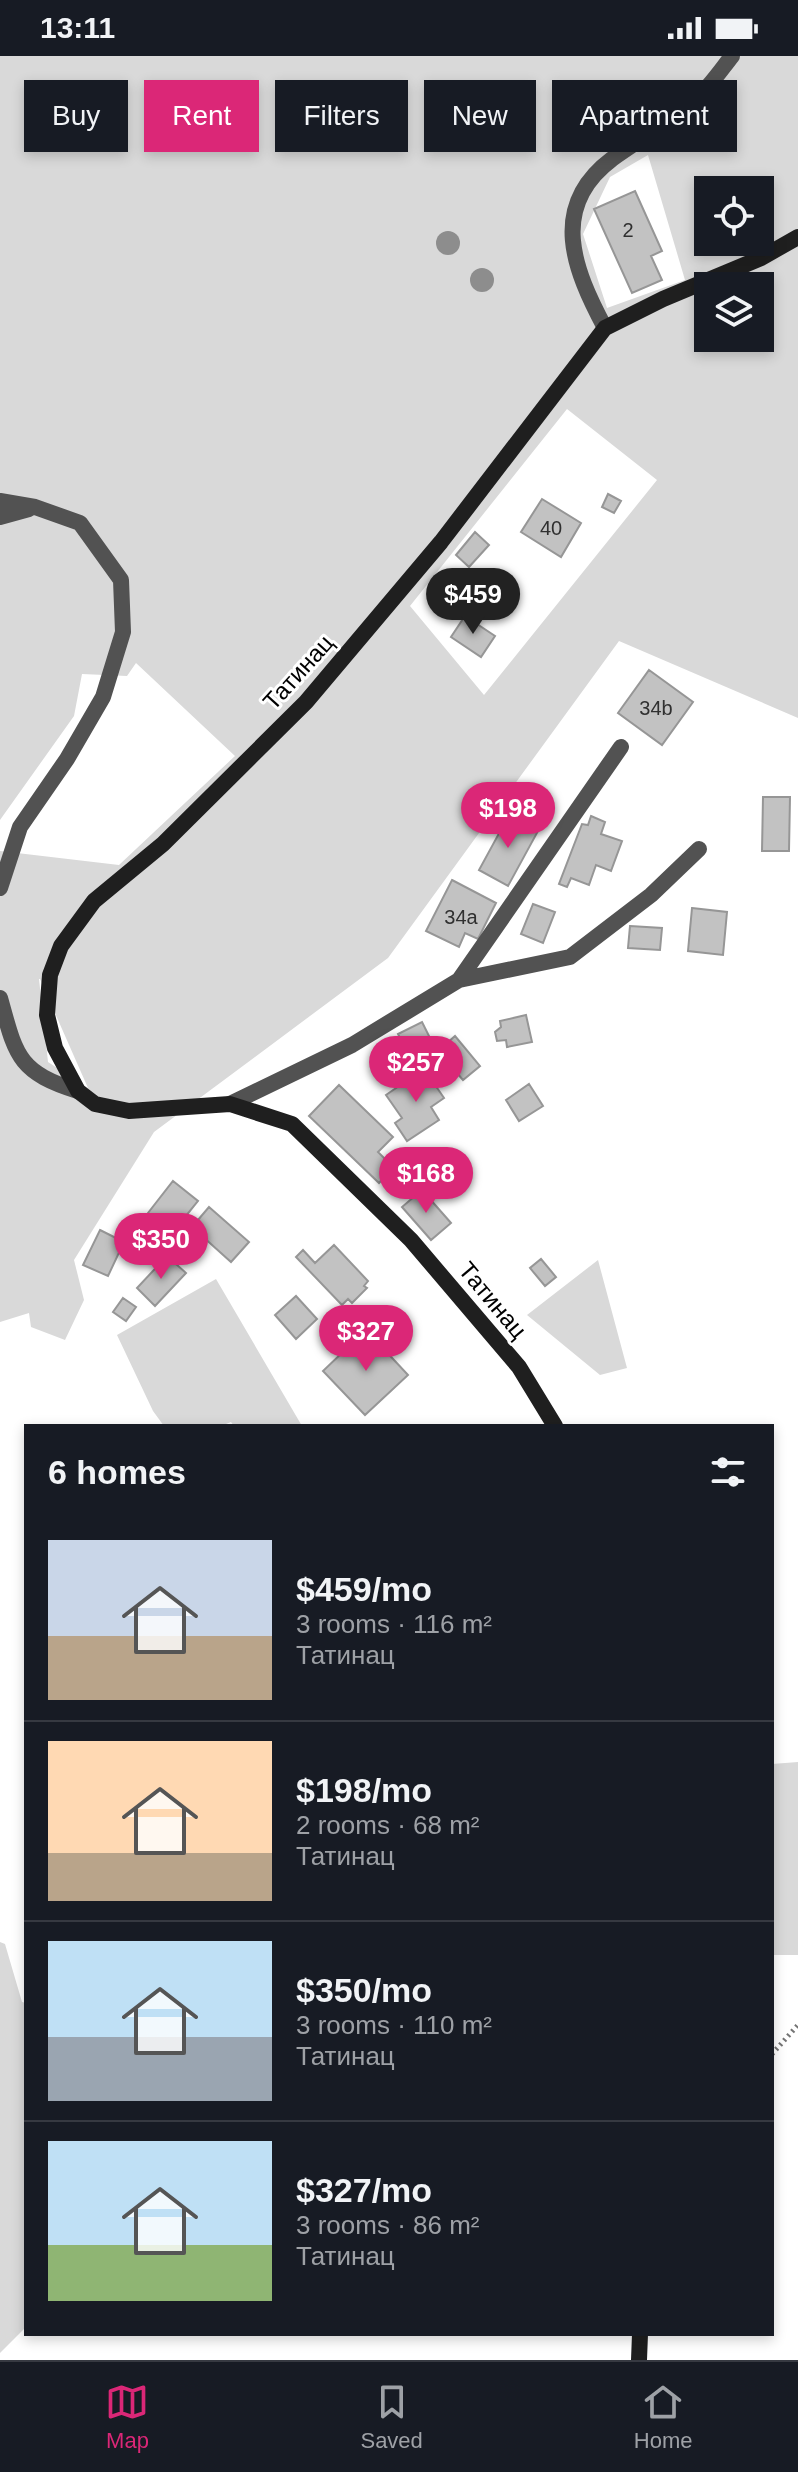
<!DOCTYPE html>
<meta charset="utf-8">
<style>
body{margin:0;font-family:Arial,sans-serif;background:#242831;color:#f1f3f6;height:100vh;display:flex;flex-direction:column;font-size:30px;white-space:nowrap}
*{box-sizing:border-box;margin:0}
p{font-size:26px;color:#9ea1a6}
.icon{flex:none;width:44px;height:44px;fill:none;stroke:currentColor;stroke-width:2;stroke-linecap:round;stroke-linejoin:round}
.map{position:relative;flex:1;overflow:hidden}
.sheet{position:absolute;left:24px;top:1368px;width:750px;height:912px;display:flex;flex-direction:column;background:#171b24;border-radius:0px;box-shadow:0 4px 12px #0003}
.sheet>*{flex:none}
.hud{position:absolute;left:24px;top:24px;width:750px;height:72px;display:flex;gap:16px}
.fabs{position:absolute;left:694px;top:120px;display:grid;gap:16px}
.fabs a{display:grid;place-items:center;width:80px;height:80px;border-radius:0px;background:#171b24;box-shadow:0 4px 12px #0003;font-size:40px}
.price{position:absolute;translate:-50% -68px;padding:0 18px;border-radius:28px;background:#db2777;color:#fff;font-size:26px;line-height:52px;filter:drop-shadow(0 2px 4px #0008)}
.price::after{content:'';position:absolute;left:50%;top:48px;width:24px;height:18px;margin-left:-12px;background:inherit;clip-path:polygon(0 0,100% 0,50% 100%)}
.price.active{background:#222;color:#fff}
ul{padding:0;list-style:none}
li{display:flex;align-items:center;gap:24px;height:200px;padding:0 24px}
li+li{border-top:2px solid #363941}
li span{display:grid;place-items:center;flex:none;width:224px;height:160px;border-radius:0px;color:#555}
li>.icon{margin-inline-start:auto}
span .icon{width:96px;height:96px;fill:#fffc;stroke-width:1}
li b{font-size:34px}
h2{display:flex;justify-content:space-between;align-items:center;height:96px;padding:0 24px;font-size:34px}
.chip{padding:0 28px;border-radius:0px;background:#171b24;box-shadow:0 4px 12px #0003;font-size:28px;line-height:72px}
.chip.active{background:#db2777;color:#fff}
.status{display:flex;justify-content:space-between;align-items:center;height:56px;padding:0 40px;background:#171b24;direction:ltr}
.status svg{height:22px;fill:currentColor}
.dock{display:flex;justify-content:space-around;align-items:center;height:112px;border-top:2px solid #363941;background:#171b24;font-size:22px;color:#9ea1a6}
.dock a{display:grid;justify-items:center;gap:4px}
.dock .active{color:#db2777}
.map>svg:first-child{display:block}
.green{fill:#d9d9d9;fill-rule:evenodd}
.building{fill:#c2c2c2;stroke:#969696;stroke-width:2}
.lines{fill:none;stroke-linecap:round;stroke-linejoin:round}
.path{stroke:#747474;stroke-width:5;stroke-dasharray:2 4;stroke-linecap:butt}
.street{stroke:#525252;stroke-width:16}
.secondary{stroke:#1f1f1f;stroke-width:16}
.tree{fill:#8d8d8d}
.labels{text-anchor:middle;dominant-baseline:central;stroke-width:6;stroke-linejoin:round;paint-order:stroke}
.number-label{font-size:20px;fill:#303030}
.street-label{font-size:24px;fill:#000;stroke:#fff}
</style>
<div class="status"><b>13:11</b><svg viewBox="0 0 49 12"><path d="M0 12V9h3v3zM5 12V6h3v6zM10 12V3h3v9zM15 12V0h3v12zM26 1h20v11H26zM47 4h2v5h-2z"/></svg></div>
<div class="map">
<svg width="798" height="2304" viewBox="0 0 798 2304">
<rect width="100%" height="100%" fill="#fff"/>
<path class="green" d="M0 0H798V662L619 585 388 902 154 1076 74 1204 84 1244 65 1284 31 1271 29 1257 0 1266V795L119 809 235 700 136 607 127 620 82 618 74 660 0 764ZM648 99 685 224 607 252 583 178 610 121ZM708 134H760V186H708ZM708 230H760V282H708ZM567 353 657 424 484 639 410 550ZM39 923H40L88 1032 48 1006Z
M598 1204 627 1312 600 1319 527 1259Z
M216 1223 302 1370H234L231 1366 221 1370H164L153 1355 117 1279Z
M798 1706V1899H772V1708Z
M0 1886 5 1888 22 1946 26 1947V2271L0 2297Z"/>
<path class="building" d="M635 135 662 195 651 200 662 224 632 237 594 153Z
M608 438 621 445 614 457 602 451Z
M542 443 581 467 561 501 521 476Z
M475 476 489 489 469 511 456 499Z
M505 534 514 543 501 557 492 549Z
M465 560 495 580 481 601 451 581Z
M649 614 693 646 662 689 618 657Z
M520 739 549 756 538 775 509 759Z
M763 741H790L789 795H762Z
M509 759 538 775 508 830 479 814Z
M591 760 605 766 601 778 622 785 611 815 596 809 589 829 571 822 567 831 559 828 582 768 588 769Z
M452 824 496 847 478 883 465 877 459 891 426 875Z
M533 848 555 856 543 887 521 878Z
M692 852 727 856 723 899 688 895Z
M630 870 662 872 660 894 628 892Z
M526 959 532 986 507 991 506 984 497 985 495 976 501 971 500 965Z
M422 966 431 984 407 996 398 978Z
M455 980 480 1010 463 1024 438 995Z
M424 1013 444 1042 431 1051 439 1064 407 1085 395 1067 402 1062 386 1039Z
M529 1028 543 1050 519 1065 506 1044Z
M339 1029 393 1081 378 1096 394 1112 379 1127 309 1060Z
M173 1125 198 1145 173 1176 148 1157Z
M422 1134 451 1167 431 1184 402 1151Z
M209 1151 249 1186 231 1206 192 1171Z
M100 1174 124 1186 108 1220 83 1209Z
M334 1189 368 1225 364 1230 367 1232 352 1247 348 1243 342 1249 296 1201 303 1194 315 1207Z
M167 1200 186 1217 155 1250 137 1232Z
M541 1203 556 1221 545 1230 530 1212Z
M296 1240 317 1263 296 1283 275 1259Z
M123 1242 136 1251 126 1265 113 1256Z
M366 1274 408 1319 365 1359 323 1315Z"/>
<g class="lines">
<path class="path" d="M772 1998 798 1969"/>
<path class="street" d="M605 272C574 214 548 151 612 103 640 83 671 65 697 42 710 30 721 14 732 0
M0 445 35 451 80 467 121 524 123 576 103 641 67 703 20 771 0 832
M0 461 29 453
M459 924 570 901 651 839 699 793
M0 942C16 999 17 1016 78 1035
M230 1048 352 989 459 924 621 691"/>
<path class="secondary" d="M555 1370 519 1311 411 1184 292 1068 230 1048 129 1055 95 1048 78 1035 55 992 47 959 50 919 61 890 94 845 163 788 306 646 441 486 605 272 663 243 761 202 798 181
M639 2304 640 2278"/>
</g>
<g class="tree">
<circle cx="448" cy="187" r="12"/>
<circle cx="482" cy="224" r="12"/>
</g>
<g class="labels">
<g class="number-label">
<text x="628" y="174">2</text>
<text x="551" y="472">40</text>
<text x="656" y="652">34b</text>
<text x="461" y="861">34a</text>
</g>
<g class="street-label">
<text transform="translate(298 616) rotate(-48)">Татинац</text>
<text transform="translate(493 1244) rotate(50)">Татинац</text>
</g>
</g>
</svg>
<div class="fabs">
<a><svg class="icon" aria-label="locate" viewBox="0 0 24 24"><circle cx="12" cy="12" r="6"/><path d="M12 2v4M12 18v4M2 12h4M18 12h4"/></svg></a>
<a><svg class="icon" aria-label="layers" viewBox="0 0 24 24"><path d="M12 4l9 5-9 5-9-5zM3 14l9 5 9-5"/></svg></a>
</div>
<b class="price active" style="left:473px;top:580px">$459</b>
<b class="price" style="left:508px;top:794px">$198</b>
<b class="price" style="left:416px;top:1048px">$257</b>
<b class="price" style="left:426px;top:1159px">$168</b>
<b class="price" style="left:161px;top:1225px">$350</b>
<b class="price" style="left:366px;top:1317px">$327</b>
<div class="hud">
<a class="chip">Buy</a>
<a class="chip active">Rent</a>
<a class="chip">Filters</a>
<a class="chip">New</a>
<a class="chip">Apartment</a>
</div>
<section class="sheet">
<h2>6 homes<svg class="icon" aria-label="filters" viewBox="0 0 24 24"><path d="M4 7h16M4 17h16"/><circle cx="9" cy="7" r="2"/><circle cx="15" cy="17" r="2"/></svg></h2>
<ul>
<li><span style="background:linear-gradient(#c9d6e8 60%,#b9a48a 0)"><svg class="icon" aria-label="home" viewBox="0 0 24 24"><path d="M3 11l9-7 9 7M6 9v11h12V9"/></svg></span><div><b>$459/mo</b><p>3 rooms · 116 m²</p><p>Татинац</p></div></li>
<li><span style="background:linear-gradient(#ffd9b3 70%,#b9a48a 0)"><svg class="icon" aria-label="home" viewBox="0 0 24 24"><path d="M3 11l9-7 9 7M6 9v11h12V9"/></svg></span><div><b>$198/mo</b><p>2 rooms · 68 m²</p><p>Татинац</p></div></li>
<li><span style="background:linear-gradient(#bfe0f5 60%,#9aa5b1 0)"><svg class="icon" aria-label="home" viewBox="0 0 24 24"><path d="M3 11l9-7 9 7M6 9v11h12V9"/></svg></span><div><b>$350/mo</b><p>3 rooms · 110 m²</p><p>Татинац</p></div></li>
<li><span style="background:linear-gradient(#bfe0f5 65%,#8fb573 0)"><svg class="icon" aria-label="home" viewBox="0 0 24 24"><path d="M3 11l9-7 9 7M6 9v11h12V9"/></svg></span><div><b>$327/mo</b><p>3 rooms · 86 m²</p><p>Татинац</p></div></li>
</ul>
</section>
</div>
<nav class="dock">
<a class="active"><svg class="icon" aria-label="map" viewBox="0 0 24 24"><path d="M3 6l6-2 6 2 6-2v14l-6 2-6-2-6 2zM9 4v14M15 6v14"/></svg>Map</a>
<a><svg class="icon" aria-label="saved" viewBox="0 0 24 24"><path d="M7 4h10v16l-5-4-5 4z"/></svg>Saved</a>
<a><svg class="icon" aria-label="home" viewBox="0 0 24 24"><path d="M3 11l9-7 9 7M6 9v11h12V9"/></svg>Home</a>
</nav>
